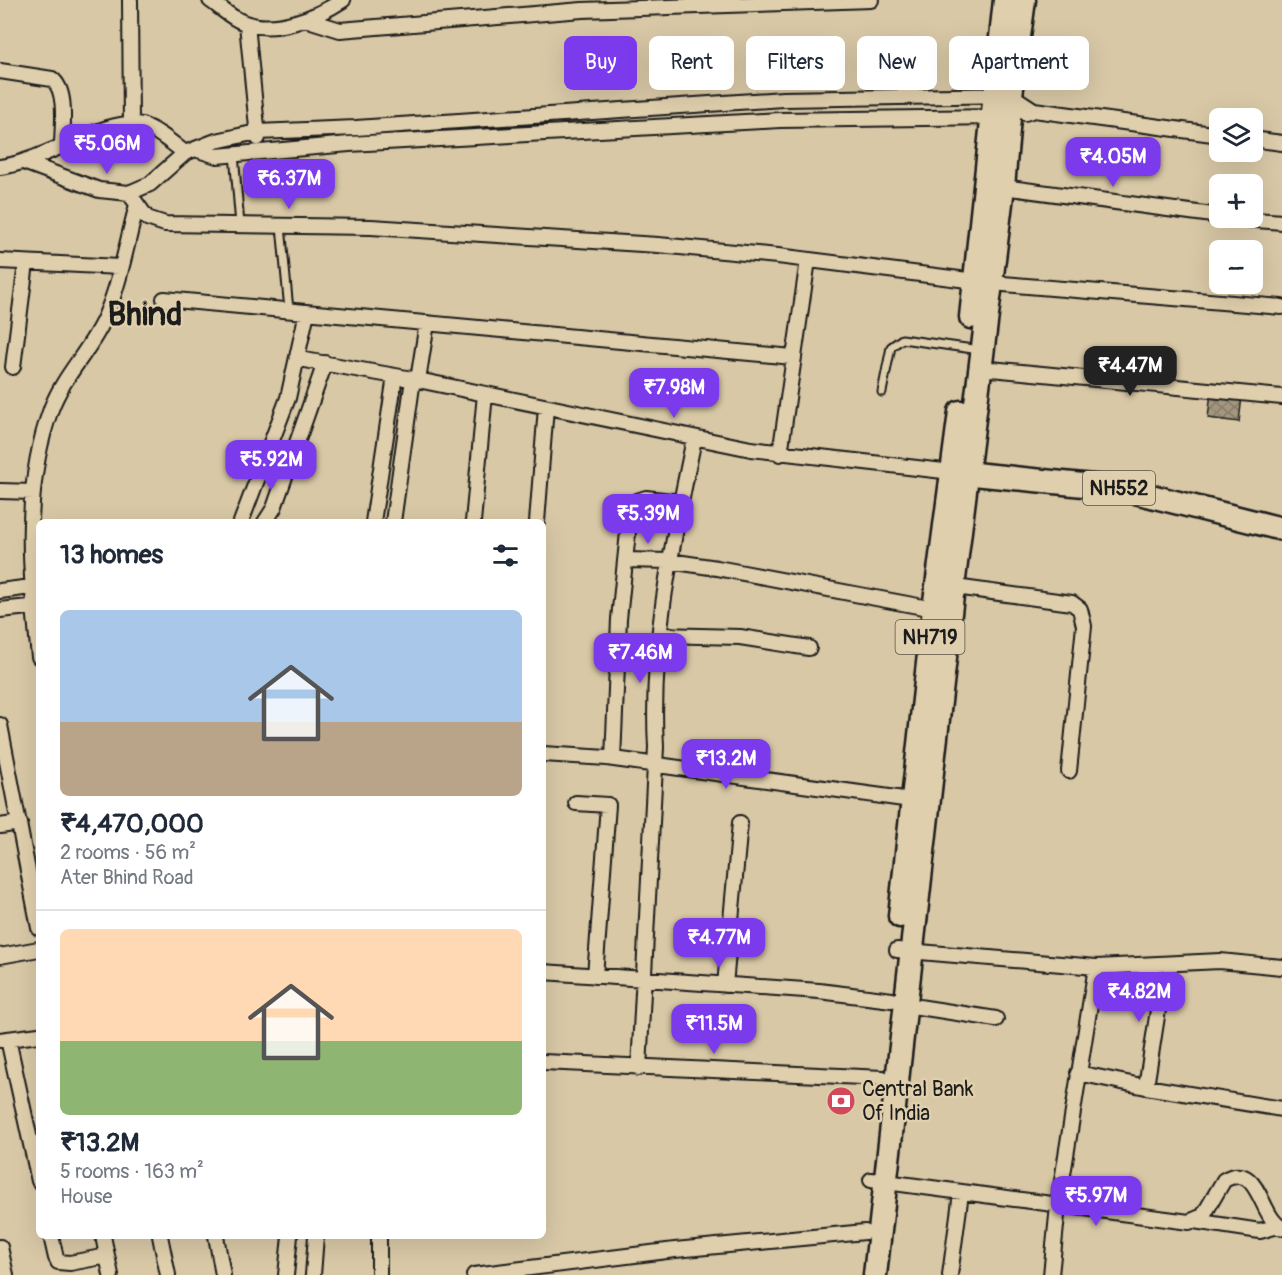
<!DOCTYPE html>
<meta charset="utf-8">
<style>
body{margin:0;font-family:Pangolin,sans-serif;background:#f2f2f3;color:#1f2937;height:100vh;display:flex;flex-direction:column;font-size:22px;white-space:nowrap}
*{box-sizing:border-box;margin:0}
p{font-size:20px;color:#747a83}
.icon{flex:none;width:33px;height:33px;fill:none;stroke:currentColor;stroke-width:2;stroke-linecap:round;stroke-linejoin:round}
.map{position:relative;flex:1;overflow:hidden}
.sheet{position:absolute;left:36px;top:519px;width:510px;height:720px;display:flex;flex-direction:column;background:#fff;border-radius:9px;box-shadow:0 6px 24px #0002}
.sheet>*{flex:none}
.top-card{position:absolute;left:564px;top:36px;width:570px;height:54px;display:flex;gap:12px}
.controls{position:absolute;left:1209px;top:108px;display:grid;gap:12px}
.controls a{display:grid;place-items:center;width:54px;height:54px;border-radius:9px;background:#fff;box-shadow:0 6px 24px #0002;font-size:30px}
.price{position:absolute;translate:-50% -51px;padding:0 14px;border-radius:12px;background:#7c3aed;color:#fff;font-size:20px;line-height:39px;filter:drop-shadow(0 2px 3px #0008)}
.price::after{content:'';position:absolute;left:50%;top:36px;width:18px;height:14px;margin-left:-9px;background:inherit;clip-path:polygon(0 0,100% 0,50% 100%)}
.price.current{background:#222;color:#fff}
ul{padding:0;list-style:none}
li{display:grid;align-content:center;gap:12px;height:318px;padding:0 24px}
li+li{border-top:2px solid #e0e1e3}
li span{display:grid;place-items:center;height:186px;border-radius:9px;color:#555}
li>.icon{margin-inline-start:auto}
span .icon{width:108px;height:108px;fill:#fffc;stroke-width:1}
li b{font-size:26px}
h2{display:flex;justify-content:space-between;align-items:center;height:72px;padding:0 24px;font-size:26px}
.chip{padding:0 21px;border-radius:9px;background:#fff;box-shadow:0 6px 24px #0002;font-size:21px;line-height:54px}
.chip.current{background:#7c3aed;color:#fff}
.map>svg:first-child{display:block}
.building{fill:url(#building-cross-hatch);stroke:#1c1c1c;stroke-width:1.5}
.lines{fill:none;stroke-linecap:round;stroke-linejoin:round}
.service-casing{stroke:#1c1c1c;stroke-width:11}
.minor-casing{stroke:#1c1c1c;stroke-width:18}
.trunk-casing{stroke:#1c1c1c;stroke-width:27}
.service{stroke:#e0cfac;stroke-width:7}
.minor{stroke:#e0cfac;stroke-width:14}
.trunk{stroke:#e0cfac;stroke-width:22}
.labels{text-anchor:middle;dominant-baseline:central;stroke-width:5;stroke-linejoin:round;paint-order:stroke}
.shield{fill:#e0cfac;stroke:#575247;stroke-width:1.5}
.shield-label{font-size:20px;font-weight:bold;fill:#1c1c1c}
.poi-label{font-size:21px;fill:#1c1c1c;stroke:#e0cfac;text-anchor:start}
.town-label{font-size:33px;font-weight:bold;fill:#1c1c1c;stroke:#e0cfac}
</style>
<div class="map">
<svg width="1282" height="1275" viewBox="0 0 1282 1275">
<defs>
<pattern id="building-cross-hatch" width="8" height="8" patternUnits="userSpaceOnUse" patternTransform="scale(1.5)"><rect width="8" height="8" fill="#a4977f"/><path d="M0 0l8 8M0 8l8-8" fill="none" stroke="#857a67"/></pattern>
</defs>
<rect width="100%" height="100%" fill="#d8c8a6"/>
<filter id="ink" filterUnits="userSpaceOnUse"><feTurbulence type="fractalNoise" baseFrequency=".0167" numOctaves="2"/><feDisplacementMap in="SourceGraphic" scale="12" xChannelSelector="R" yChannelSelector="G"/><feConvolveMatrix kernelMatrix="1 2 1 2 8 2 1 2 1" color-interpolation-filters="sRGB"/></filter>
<g filter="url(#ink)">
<path class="building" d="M1211 392 1242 396 1239 422 1208 418Z"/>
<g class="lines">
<g class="service-casing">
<path id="service" d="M234 154 240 225
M281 226 289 310
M882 392 891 347 902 339 980 350"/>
</g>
<g class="minor-casing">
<path id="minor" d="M130 0 131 123
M210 0C221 8 232 19 245 23 276 34 317 17 343 0
M305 19 340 30 582 10 871 0
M247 24 258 138
M0 71 52 79C68 91 62 128 62 147
M1025 113 1034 110 1220 135
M1252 139 1282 143
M198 150 217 156 349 144 780 120 997 117
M26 163 99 190 129 193 150 184 185 153 216 141 257 132 356 128 783 99 1011 95 1034 110
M0 167C41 163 110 115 142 125 157 130 172 143 185 153
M1003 187 1220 216
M129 193 147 218 165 224 371 227 658 245 778 256 991 283 1282 307
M1229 218 1282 222
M0 261 120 267
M164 299 793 357
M299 359 418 380 751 449 952 472
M13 367 26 263
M980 368 1282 397
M418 380 427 323
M780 454 808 260
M0 491 33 492
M241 522 288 398 307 312
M265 522 274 508 325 363
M373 522 395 376
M393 522 413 379
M473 522 485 394
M537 522 546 407
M625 560 669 561 717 568 939 610
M948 586 1072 603 1080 609 1084 626 1069 771
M0 591 39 586
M0 610 39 606
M659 635 740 637 809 648
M39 657C30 574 22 489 51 409 64 374 92 349 106 315 121 280 127 241 137 205
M0 725 39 928
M543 754 607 758 911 800
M613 759 619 619 630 513 634 502 646 498 681 502
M576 803 608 805 595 976
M0 826 20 823
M897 950 1096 967 1220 961 1282 967
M0 956 39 949
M543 972 819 991 892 1000
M725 985 740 823
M906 1005 996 1019
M8 1039 39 1181
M0 1040 39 1035
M543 1062 883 1078
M639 1068 656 747C650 642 673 541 694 439
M1078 1073 1146 1087 1282 1109
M1146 1087 1165 965
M871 1180 1189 1222 1203 1216 1224 1180C1260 1160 1259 1217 1282 1228
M1194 1221 1260 1231 1278 1226
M51 1236 56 1258
M103 1236 111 1275
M160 1236 168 1275
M216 1236 223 1275
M379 1236V1275
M0 1247 6 1275
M58 1262 70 1263 107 1256
M286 1275 290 1236
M313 1275 316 1236
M474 1275 675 1250 865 1232
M950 1275 961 1193
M1051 1275 1058 1206 1096 967"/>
</g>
<g class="trunk-casing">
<path id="trunk" d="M971 317 1005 0
M954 472 1123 489 1282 529
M900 916 934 609 960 412
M875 1275 953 587 1003 187 1011 95 1024 0"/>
</g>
<use href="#service" class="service"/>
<use href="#minor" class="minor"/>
<use href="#trunk" class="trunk"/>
</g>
</g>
<defs>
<g id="bank-disc" transform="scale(1.5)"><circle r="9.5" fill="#d1495b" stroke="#e0cfac"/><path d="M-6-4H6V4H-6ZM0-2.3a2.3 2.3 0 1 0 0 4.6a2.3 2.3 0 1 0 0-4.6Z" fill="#fff"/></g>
</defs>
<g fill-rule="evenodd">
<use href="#bank-disc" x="841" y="1101"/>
</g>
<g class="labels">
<g class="shield">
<rect x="1083" y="471" width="72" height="34" rx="4.5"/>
<rect x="895.5" y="620" width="69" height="34" rx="4.5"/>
</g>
<g class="shield-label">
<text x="1119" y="488">NH552</text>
<text x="930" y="637">NH719</text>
</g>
<g class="poi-label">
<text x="862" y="1089">Central Bank<tspan x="862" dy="24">Of India</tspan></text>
</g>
<g class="town-label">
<text x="145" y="314">Bhind</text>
</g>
</g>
</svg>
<div class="controls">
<a><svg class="icon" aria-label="layers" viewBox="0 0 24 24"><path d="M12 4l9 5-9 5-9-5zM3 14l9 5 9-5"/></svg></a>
<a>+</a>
<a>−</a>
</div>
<b class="price" style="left:107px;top:175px">₹5.06M</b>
<b class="price" style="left:1113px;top:188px">₹4.05M</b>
<b class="price" style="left:289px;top:210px">₹6.37M</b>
<b class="price current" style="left:1130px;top:397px">₹4.47M</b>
<b class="price" style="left:674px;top:419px">₹7.98M</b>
<b class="price" style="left:271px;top:491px">₹5.92M</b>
<b class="price" style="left:648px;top:545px">₹5.39M</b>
<b class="price" style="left:640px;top:684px">₹7.46M</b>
<b class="price" style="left:726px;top:790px">₹13.2M</b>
<b class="price" style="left:719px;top:969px">₹4.77M</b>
<b class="price" style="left:1139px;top:1023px">₹4.82M</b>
<b class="price" style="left:714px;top:1055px">₹11.5M</b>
<b class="price" style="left:1096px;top:1227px">₹5.97M</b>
<div class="top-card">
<a class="chip current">Buy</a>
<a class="chip">Rent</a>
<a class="chip">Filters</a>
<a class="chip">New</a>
<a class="chip">Apartment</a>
</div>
<section class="sheet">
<h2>13 homes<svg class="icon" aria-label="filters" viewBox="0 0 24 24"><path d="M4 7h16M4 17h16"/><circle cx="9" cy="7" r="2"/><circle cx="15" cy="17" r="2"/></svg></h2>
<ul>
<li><span style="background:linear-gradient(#a9c7e8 60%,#b9a48a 0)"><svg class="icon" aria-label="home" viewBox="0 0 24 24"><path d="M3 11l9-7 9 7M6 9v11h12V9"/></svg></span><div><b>₹4,470,000</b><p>2 rooms · 56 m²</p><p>Ater Bhind Road</p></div></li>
<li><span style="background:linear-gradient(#ffd9b3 60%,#8fb573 0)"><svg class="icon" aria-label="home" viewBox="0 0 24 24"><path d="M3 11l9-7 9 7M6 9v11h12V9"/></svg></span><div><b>₹13.2M</b><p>5 rooms · 163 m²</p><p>House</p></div></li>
</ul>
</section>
</div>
